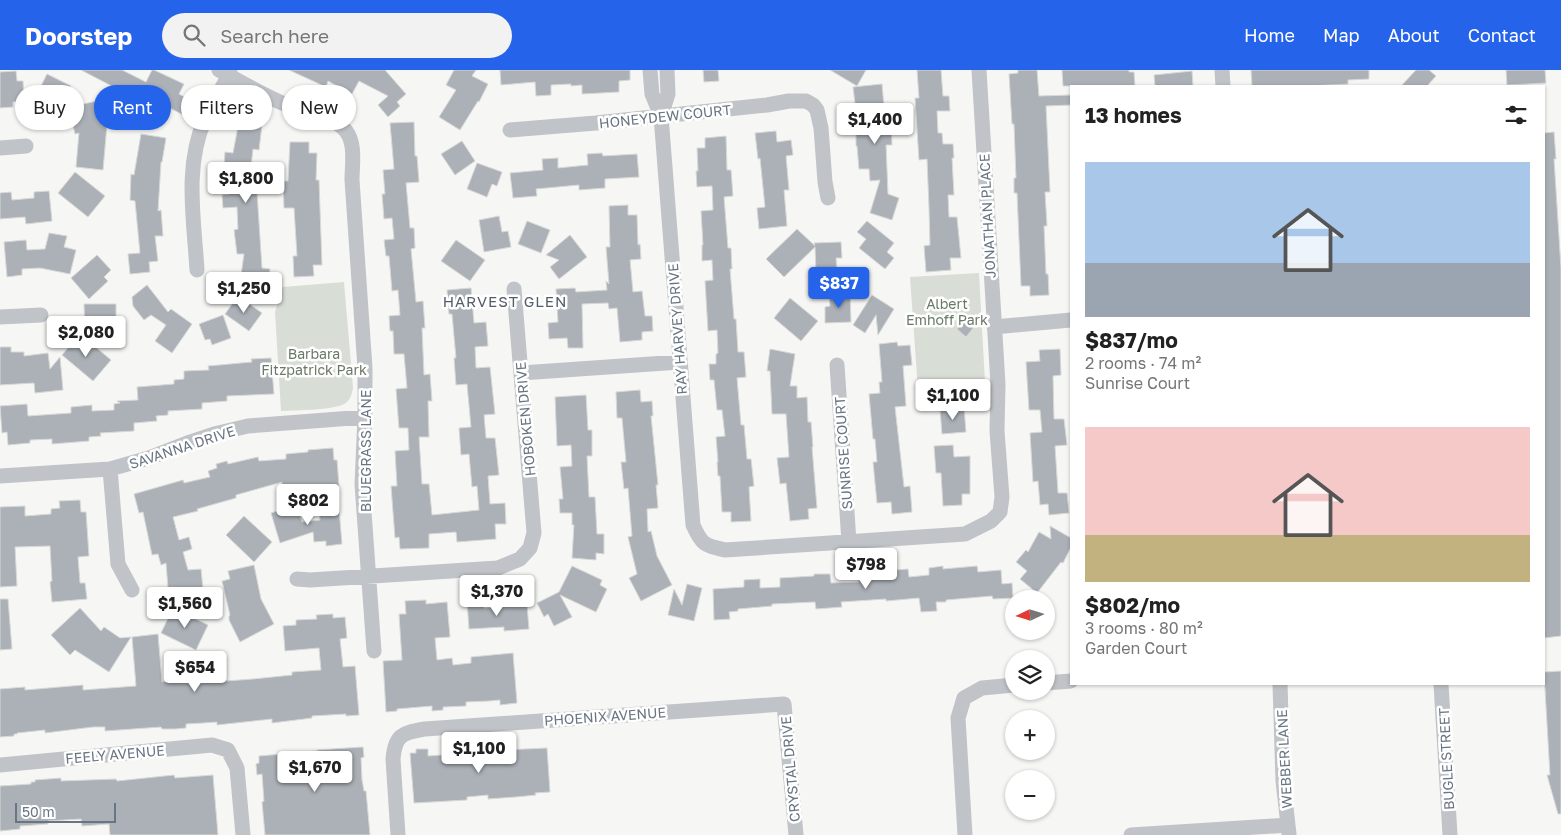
<!DOCTYPE html>
<meta charset="utf-8">
<style>
body{margin:0;font-family:"Golos Text",sans-serif;background:#f2f2f2;color:#222;height:100vh;display:flex;flex-direction:column;font-size:19px;white-space:nowrap}
*{box-sizing:border-box;margin:0}
p{font-size:16px;color:#767676}
.icon{flex:none;width:28px;height:28px;fill:none;stroke:currentColor;stroke-width:2;stroke-linecap:round;stroke-linejoin:round}
.map{position:relative;flex:1;overflow:hidden}
.sheet{position:absolute;left:1070px;top:15px;width:475px;height:600px;display:flex;flex-direction:column;background:#fff;border-radius:0px;box-shadow:0 1px 4px #0004}
.sheet>*{flex:none}
.guide{position:absolute;left:15px;top:15px;width:475px;height:45px;display:flex;gap:10px}
.needle{width:32px;rotate:266deg}
.buttons{position:absolute;left:1005px;top:520px;display:grid;gap:10px}
.buttons a{display:grid;place-items:center;width:50px;height:50px;border-radius:50%;background:#fff;box-shadow:0 1px 4px #0004;font-size:25px}
.scale{position:absolute;left:15px;bottom:12px;width:101px;box-sizing:border-box;padding-left:5px;border:2px solid #687582;border-top:0;font-size:14px;line-height:18px;white-space:nowrap;color:#687582;-webkit-text-stroke:4px #fff;paint-order:stroke}
.price{position:absolute;translate:-50% -42px;padding:0 11px;border-radius:5px;background:#fff;color:#222;font-size:16px;line-height:32px;filter:drop-shadow(0 1px 2px #0008)}
.price::after{content:'';position:absolute;left:50%;top:30px;width:15px;height:11px;margin-left:-8px;background:inherit;clip-path:polygon(0 0,100% 0,50% 100%)}
.price.selected{background:#2563eb;color:#fff}
ul{padding:0;list-style:none}
li{display:grid;align-content:center;gap:10px;height:265px;padding:0 15px}
li span{display:grid;place-items:center;height:155px;border-radius:0px;color:#555}
li>.icon{margin-inline-start:auto}
span .icon{width:90px;height:90px;fill:#fffc;stroke-width:1}
li b{font-size:21px}
h2{display:flex;justify-content:space-between;align-items:center;height:60px;padding:0 15px;font-size:21px}
.pill{padding:0 18px;border-radius:22px;background:#fff;box-shadow:0 1px 4px #0004;font-size:18px;line-height:45px}
.pill.selected{background:#2563eb;color:#fff}
header{display:flex;align-items:center;gap:30px;box-sizing:border-box;height:70px;padding:0 25px;background:#2563eb;color:#fff}
header strong{font-size:24px}
nav{display:flex;gap:28px;margin-inline-start:auto;font-size:18px}
.search{width:350px;height:45px;background:#f2f2f2;display:flex;align-items:center;gap:12px;box-sizing:border-box;padding:0 18px;border-radius:28px;color:#767676;font-size:19px}
.map>svg:first-child{display:block}
.green{fill:#d8ddd5}
.building{fill:#abb1b7;stroke:#d8d8d6}
.lines{fill:none;stroke-linecap:round;stroke-linejoin:round}
.street{stroke:#c0c3c7;stroke-width:15}
.labels{text-anchor:middle;dominant-baseline:central;stroke-width:5;stroke-linejoin:round;paint-order:stroke}
.street-label{font-size:14px;fill:#687582;stroke:#fff}
.park-label{font-size:14px;fill:#697a66;stroke:#fff}
.neighbourhood-label{font-size:15px;letter-spacing:1px;fill:#555e68;stroke:#fff}
</style>
<header>
<strong>Doorstep</strong>
<div class="search"><svg class="icon" aria-label="search" viewBox="0 0 24 24"><circle cx="10" cy="10" r="6"/><path d="M15 15l6 6"/></svg>Search here</div>
<nav><a>Home</a><a>Map</a><a>About</a><a>Contact</a></nav>
</header>
<div class="map">
<svg width="1561" height="765" viewBox="0 0 1561 765">
<rect width="100%" height="100%" fill="#f6f7f4"/>
<path class="green" d="M979 203 986 331 919 335 910 207Z
M344 212 353 318C352 323 351 328 347 332 338 341 295 340 281 341L275 242 283 217Z"/>
<path class="building" d="M81 0H122L146 12 152 0H154L184 14 179 24 195 33 187 47 153 29 148 39 121 25 127 24Z
M289 0H385L406 24 397 32 400 36 388 47 378 35 388 26 359 11 352 24 328 11 326 17Z
M454 0H476L472 6 488 14 479 32 478 31 460 60 439 47 456 20 446 15Z
M500 0H630V10L619 11V22L582 24V15L571 16V14L551 15V25L536 26 535 12 501 15Z
M703 0H718L719 11 704 12Z
M830 0H866L857 16Z
M917 0H941L943 26H949L950 41H937L938 63H942L943 74H953L954 88H952L954 125H948L949 147H957L961 188H950L951 200 926 202 924 176 930 175 929 138 927 89 919 90 915 28H919Z
M1018 0H1037L1039 26 1071 25V35L1046 36 1050 122H1045L1047 156H1044L1046 204H1048L1049 225 1030 226V216H1021L1017 123H1014V108H1016L1014 54H1012L1009 4 1018 3Z
M1062 0H1129V2H1134L1135 16H1063Z
M1251 0H1369V9L1348 10V14L1308 16H1252Z
M1416 0H1429L1436 6 1427 16H1401Z
M1506 0H1545L1546 13 1507 15Z
M16 1 17 11H23L24 31 13 32V37L0 38V2Z
M1192 1 1193 16H1155L1154 5Z
M47 4 71 16 60 38 49 33 46 39 33 32Z
M882 14 885 48H891L892 75H886L888 124 899 128 892 150 870 143 880 110 870 111 869 99H859L857 76H856V62H863L862 40 856 41 853 17Z
M102 30 107 54 103 100 76 97 79 63 75 64 69 37Z
M239 51 262 55 259 80 253 79 248 123 257 122 262 198 270 199 268 219 244 216 252 206 241 205 244 184H237L234 160 238 159 237 137 223 138 222 125 230 124 233 97 224 96 225 82 233 83Z
M414 52 415 86H417L419 112 406 113 410 158H414L415 178 411 179 416 232 423 231 425 258H422L424 305 430 304 432 331H428L429 367H419L422 414H429L432 445 479 440 477 416 472 417 469 384 461 385 459 358 471 357 467 314 456 315 454 288H456L452 244H449L447 220 471 218 474 253 486 252 488 276 475 277 476 298 490 297 495 344 484 345 486 368H495L499 405 488 406 490 434 505 433 506 454H495L496 469 457 472 456 462 429 464V478L400 479 399 467 395 468 391 416H397L395 381 409 380 408 358H399L396 319 407 318 404 284H394L393 261H390L389 246 400 245 398 220 392 221 389 186H386L384 170 394 169 392 148 384 149 382 124H385L383 100 394 99 390 53Z
M776 61 777 72 791 70 793 85 786 86 789 120H784L787 156 759 159 757 138 765 137 760 88 758 89 755 63Z
M1554 62 1556 89H1554L1561 198V566L1544 568V63Z
M141 64 166 68 162 92H161L158 141 161 140 163 166H155L158 191 149 192 150 202 130 204 128 184 140 183 135 131 130 130 131 104 134 105Z
M726 66 727 100H731L733 126 724 127 728 178H731L732 199H730L734 249H736L738 282H744L746 307 737 308 741 355H744L747 389H751L754 416 749 417 751 451 731 452V442H722L720 406H718L717 392H718L716 367 725 366 722 340H717L714 310H710L709 294H716V284L718 283 717 260 708 261 705 211 713 210 712 190 702 191V175H703L701 141 713 140 712 116 697 117 696 101H698L697 78H705V68Z
M462 71 475 91 455 105 441 84Z
M290 72H309V83H317L316 110H319L322 195H313L314 206 294 207 293 186H297L294 138H284L283 111H288Z
M602 83 603 86 637 84 639 107 605 109V118L579 120V115L536 119 537 126 513 128 510 103 543 100 542 89 558 88V98L588 95 587 84Z
M477 93 502 102 497 116 492 114 487 127 467 119Z
M75 102 105 126 88 147 58 123Z
M49 121 52 151 26 154 25 147 0 149V123L11 122 12 130 34 128V122Z
M628 135V145H637L638 175 640 174 641 189 630 190 633 222 642 221 645 246H652L653 261 642 262V270L620 272 617 238 609 239 608 233 582 234 583 278H568L567 268 549 269 548 253 558 252 556 219 575 218 576 222 607 220 606 211 609 214 606 177H610L609 136Z
M499 146 502 162 508 161 511 177 484 182 479 150Z
M527 151 550 160 541 183 518 174Z
M867 151 894 173 887 182 894 188 885 199 859 178 866 169 857 162Z
M797 159 815 176 814 173 841 172 842 188H836L837 201 816 202 815 177 784 207 766 189Z
M49 163 67 166 64 177 76 180 70 204 40 198 22 199V205L7 207 4 172 26 170 27 180 45 179Z
M570 165 587 187 559 209 550 197 559 190 546 185Z
M456 170 485 190 470 211 441 191Z
M97 185 111 200 104 207 108 211 89 229 71 208Z
M147 215 168 242 171 239 192 254 172 283 155 271 166 255 151 245 144 250 133 236 132 227Z
M850 223 851 252 825 253V237L830 236 829 224Z
M872 225 894 239 878 265 876 245 865 263 853 255Z
M238 226 262 243 249 261 225 244Z
M790 228 818 251 801 271 774 248Z
M84 234H116V258H108V261L85 262Z
M223 245 231 268 212 275 210 269 205 270 199 254Z
M965 249 974 257 966 267 957 259Z
M80 264 111 290 93 311 62 285Z
M897 272 898 276 910 275 912 295 903 296 906 336 895 337 904 417 910 416 912 442 892 444 891 432 877 433 873 392H877L875 369H873L869 324 880 323 879 312H882L879 274Z
M0 277H11V282H24V286L48 283 50 299 60 287 63 320 35 323 34 313 0 315Z
M770 279 795 284 790 316H797V328L807 327 808 352H811L813 377H812L817 438 808 439 809 449 790 451 786 413 780 414 777 388 789 387 786 344H772L770 301H767Z
M1060 279 1061 305 1053 306 1054 349H1064L1067 375 1055 376 1058 423H1067L1069 443 1049 445 1048 434 1040 435 1038 411 1033 412 1030 363 1042 362 1040 340H1029L1026 292 1040 291 1039 280Z
M271 288 274 324 227 326V331L202 333V339L168 341V345L156 346 157 351 134 353V361L100 363 101 366 89 367V371L52 374V369L30 370V373L8 375 7 362 2 363 0 336 27 334 28 346 71 343V337L92 335V341L114 340V334L120 333 117 331 138 330 137 317 174 314V310L184 309V301L209 300 208 296 252 292 251 289Z
M640 320 641 332 652 331 653 346H651L658 415H656L658 438 647 439 648 462 651 461 657 486 672 515 641 531 629 508 637 504 628 467 632 466 628 418 624 419 621 392H626L622 348H617L616 322Z
M586 325 588 360H592V386H587L589 427H595L597 464H604V484L596 483V490L572 488 574 455H572V443H560L559 429H563L560 397 572 396 571 375 557 376 555 327Z
M964 337 966 362 942 364 940 339Z
M953 375 954 387 970 386V424H962V435L943 436 941 403H936L934 376Z
M333 378 334 390H337L339 416 282 419V412L236 425V428L197 439 198 441 173 447 179 470 189 467 192 479 183 482 188 500 201 499 203 519 194 520 195 527 174 529 173 517 168 518 166 493 161 495 158 484 152 485 143 442 139 443 134 424 183 410 184 413 210 407 208 401 217 398 216 394 227 391 228 394 258 387 259 391 286 389V384L308 382V380Z
M80 430 81 442H86L89 486 78 487 80 513H85L87 529 52 532 50 512 52 511 50 476 15 477 17 516 0 517V437L25 436V446L51 444V439L60 438 59 431Z
M296 435 302 452 320 450 319 441 339 439 342 474 326 476V471L314 472 313 462 280 473 271 443Z
M244 446 272 472 254 492 226 465Z
M1050 456 1071 468V477L1063 493 1061 492 1037 523 1020 509 1027 501 1016 492 1026 480 1028 482 1039 462 1051 469Z
M254 495 261 529 274 554 240 572 229 550V546L230 545 222 511 230 509 228 501Z
M572 496 602 510 600 515 607 519 596 542 560 525 572 547 554 556 548 544 544 547 537 533 559 522Z
M943 496V499L977 496 978 502 1001 500 1002 514 1012 513 1013 528 993 529 992 526 946 530V532H936L937 541 921 542 919 528 886 531V529L841 532 842 537 816 539 815 532 772 534V536L738 539V541L729 542 730 549 714 550 713 519 744 517V510L760 509V518L780 517V508L814 506V504H830L831 513 859 512 858 503 908 499 909 507 929 505V498Z
M687 514 702 518 694 551 668 545 674 519 682 535Z
M0 529H8L12 579 0 580Z
M426 530V534L447 532 450 567 435 568 437 590 452 588 453 595 471 593V587L513 583 517 633 500 635V630L489 631 466 632V636L443 637V640L432 641V636L397 639V641L386 642 383 591 402 590 399 544H406L405 531Z
M484 530V538L527 535 529 559 504 561V557L469 559 467 531Z
M80 538 101 561 104 557 120 568 131 567 109 602 75 580 70 585 51 565Z
M173 538 208 555 196 580 161 563Z
M333 544V548L345 547 347 568 340 569 343 597 355 596 359 645 346 646V644L312 646V648L272 653V649L217 655V652L203 653 186 654V658L175 659H162L161 657 105 661V657H93L45 663V660L17 663V664H14V666L0 667V619L25 617V620L83 615V620L136 616 132 567 158 564 162 612 196 609V612L225 609 226 611 253 609 292 605V602L321 600 319 578 285 581 283 556 296 555V550L317 549 316 545Z
M1561 601V744H1558L1547 705H1550L1544 602Z
M363 677 364 687 361 688 362 710 364 721H366L370 765H265L262 732 264 731 262 704 257 705 256 694 259 693V686L317 681V680Z
M503 677V680L547 678 550 722 535 723 536 725 516 727 488 729V725L467 727V730L414 733 410 683H416V679H428V686L456 684V681Z
M174 705 175 708 213 705 218 765H110L109 754 82 756 81 749 48 751V754L20 756V759L0 761V716L31 714V712H35V710L61 708V711L116 709 117 711Z"/>
<g class="lines">
<path class="street" d="M219 0C241 12 264 26 287 35 304 42 335 47 346 61 356 74 352 95 352 110L365 298V347L362 414 374 581
M650 0 652 24 661 46 693 455C702 475 704 475 725 480L965 464 991 451 1000 442 1002 427 997 361 998 314 979 0
M1222 0 1223 16
M661 46 668 24 667 0
M510 60 596 53 767 35 789 31H806L813 35 817 40 821 58 825 112 828 128
M0 78 26 76
M197 200C194 150 184 96 205 49 212 34 221 20 229 5L230 0
M0 247 41 245
M994 257 1071 250
M837 295 849 472
M521 303 680 292
M110 399 118 494 132 520
M0 406 110 399 149 388 190 372 214 364 248 356 365 347
M297 509 310 510 498 498 520 489 530 478 534 463 514 219
M1046 613 1071 611
M1280 614 1283 711 1289 764
M1441 614 1450 765
M0 695 212 675 228 680 237 698 243 765
M398 765 393 689C395 664 403 663 425 659L784 634 796 765
M965 765 958 648 964 628 982 618 1014 615
M1131 765 1288 755"/>
</g>
<g class="labels">
<g class="street-label">
<text transform="translate(665 46) rotate(-6)">HONEYDEW COURT</text>
<text transform="translate(987 146) rotate(-93)">JONATHAN PLACE</text>
<text transform="translate(677 259) rotate(-94)">RAY HARVEY DRIVE</text>
<text transform="translate(525 349) rotate(-95)">HOBOKEN DRIVE</text>
<text transform="translate(182 377) rotate(-18)">SAVANNA DRIVE</text>
<text transform="translate(365 381) rotate(-90)">BLUEGRASS LANE</text>
<text transform="translate(843 383) rotate(-94)">SUNRISE COURT</text>
<text transform="translate(605 646) rotate(-4)">PHOENIX AVENUE</text>
<text transform="translate(115 684) rotate(-5)">FEELY AVENUE</text>
<text transform="translate(1284 689) rotate(-93)">WEBBER LANE</text>
<text transform="translate(1446 689) rotate(-93)">BUGLE STREET</text>
<text transform="translate(790 699) rotate(-95)">CRYSTAL DRIVE</text>
</g>
<g class="park-label">
<text x="947" y="233">Albert<tspan x="947" dy="16">Emhoff Park</tspan></text>
<text x="314" y="283">Barbara<tspan x="314" dy="16">Fitzpatrick Park</tspan></text>
</g>
<g class="neighbourhood-label">
<text x="505" y="231">HARVEST GLEN</text>
</g>
</g>
</svg>
<div class="buttons">
<a><svg class="needle" viewBox="-14 -14 28 28"><path d="M0-13l5 13h-10z" fill="#e53935"/><path d="M0 13l5-13h-10z" fill="#767676"/></svg></a>
<a><svg class="icon" aria-label="layers" viewBox="0 0 24 24"><path d="M12 4l9 5-9 5-9-5zM3 14l9 5 9-5"/></svg></a>
<a>+</a>
<a>−</a>
</div>
<div class="scale">50 m</div>
<b class="price" style="left:875px;top:75px">$1,400</b>
<b class="price" style="left:246px;top:134px">$1,800</b>
<b class="price selected" style="left:839px;top:239px">$837</b>
<b class="price" style="left:244px;top:244px">$1,250</b>
<b class="price" style="left:86px;top:288px">$2,080</b>
<b class="price" style="left:953px;top:351px">$1,100</b>
<b class="price" style="left:308px;top:456px">$802</b>
<b class="price" style="left:866px;top:520px">$798</b>
<b class="price" style="left:497px;top:547px">$1,370</b>
<b class="price" style="left:185px;top:559px">$1,560</b>
<b class="price" style="left:195px;top:623px">$654</b>
<b class="price" style="left:479px;top:704px">$1,100</b>
<b class="price" style="left:315px;top:723px">$1,670</b>
<div class="guide">
<a class="pill">Buy</a>
<a class="pill selected">Rent</a>
<a class="pill">Filters</a>
<a class="pill">New</a>
</div>
<section class="sheet">
<h2>13 homes<svg class="icon" aria-label="filters" viewBox="0 0 24 24"><path d="M4 7h16M4 17h16"/><circle cx="9" cy="7" r="2"/><circle cx="15" cy="17" r="2"/></svg></h2>
<ul>
<li><span style="background:linear-gradient(#a9c7e8 65%,#9aa5b1 0)"><svg class="icon" aria-label="home" viewBox="0 0 24 24"><path d="M3 11l9-7 9 7M6 9v11h12V9"/></svg></span><div><b>$837/mo</b><p>2 rooms · 74 m²</p><p>Sunrise Court</p></div></li>
<li><span style="background:linear-gradient(#f6c9c9 70%,#c2b280 0)"><svg class="icon" aria-label="home" viewBox="0 0 24 24"><path d="M3 11l9-7 9 7M6 9v11h12V9"/></svg></span><div><b>$802/mo</b><p>3 rooms · 80 m²</p><p>Garden Court</p></div></li>
</ul>
</section>
</div>
